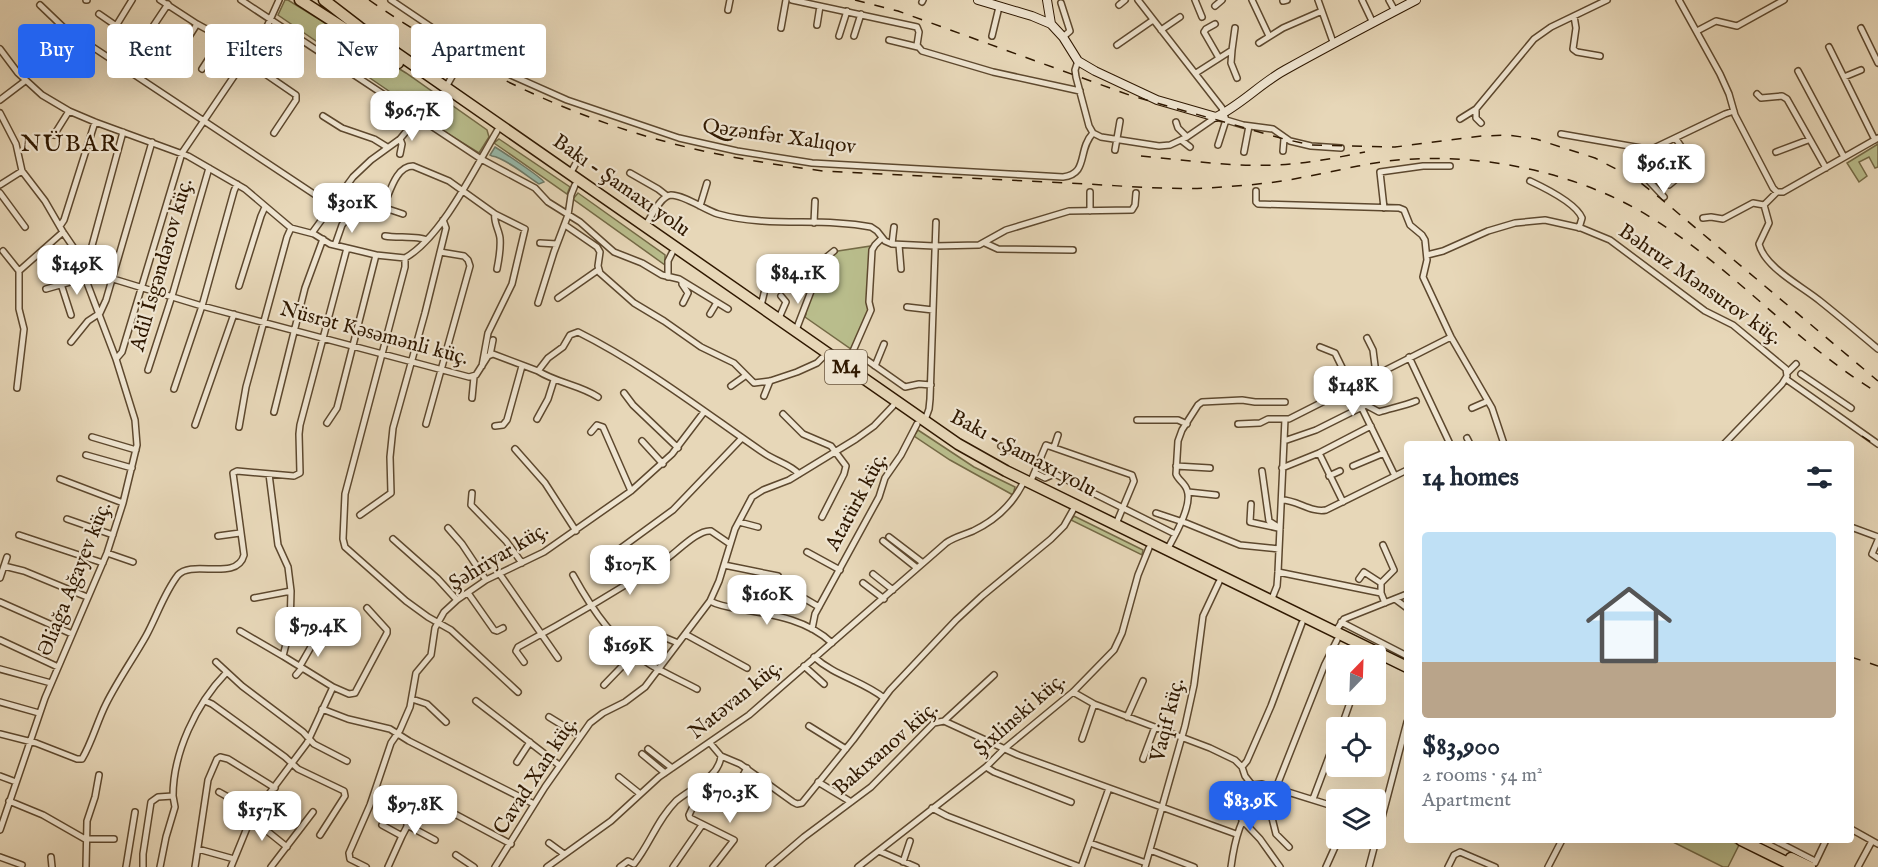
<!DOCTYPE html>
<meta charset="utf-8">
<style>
body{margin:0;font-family:"IM FELL English",serif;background:#f6f6f7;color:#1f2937;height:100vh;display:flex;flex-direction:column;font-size:22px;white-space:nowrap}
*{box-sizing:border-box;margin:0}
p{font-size:20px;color:#747a83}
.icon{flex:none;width:33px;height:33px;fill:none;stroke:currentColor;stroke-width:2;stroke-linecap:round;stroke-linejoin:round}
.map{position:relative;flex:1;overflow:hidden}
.panel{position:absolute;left:1404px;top:441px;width:450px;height:402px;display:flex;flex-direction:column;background:#fff;border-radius:6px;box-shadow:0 6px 24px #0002}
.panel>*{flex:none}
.top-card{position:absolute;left:18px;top:24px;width:570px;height:54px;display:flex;gap:12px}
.needle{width:39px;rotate:23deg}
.fabs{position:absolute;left:1326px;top:645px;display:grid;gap:12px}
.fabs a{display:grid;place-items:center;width:60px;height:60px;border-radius:6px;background:#fff;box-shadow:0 6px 24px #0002;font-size:30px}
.price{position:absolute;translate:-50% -51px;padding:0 14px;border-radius:12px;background:#fff;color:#222;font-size:20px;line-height:39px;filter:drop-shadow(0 2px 3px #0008)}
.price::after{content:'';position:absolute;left:50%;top:36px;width:18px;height:14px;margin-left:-9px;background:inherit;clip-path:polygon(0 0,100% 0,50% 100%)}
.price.on{background:#2563eb;color:#fff}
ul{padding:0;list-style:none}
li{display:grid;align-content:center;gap:12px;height:318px;padding:0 18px}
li+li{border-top:2px solid #e0e1e3}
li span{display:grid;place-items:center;height:186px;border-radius:6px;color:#555}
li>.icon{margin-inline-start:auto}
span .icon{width:108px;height:108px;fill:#fffc;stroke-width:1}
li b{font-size:26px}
h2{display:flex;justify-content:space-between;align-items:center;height:72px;padding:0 18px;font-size:26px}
.pill{padding:0 21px;border-radius:6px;background:#fff;box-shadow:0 6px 24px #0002;font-size:21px;line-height:54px}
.pill.on{background:#2563eb;color:#fff}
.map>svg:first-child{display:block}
.green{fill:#b9bd8c;stroke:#746a46;stroke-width:1.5}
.water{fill:#97baab;stroke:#6d7967;stroke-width:1.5}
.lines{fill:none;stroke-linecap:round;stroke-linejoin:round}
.street-casing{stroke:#5d482e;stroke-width:8}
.secondary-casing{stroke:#2f1800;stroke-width:10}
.highway-casing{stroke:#2f1800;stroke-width:13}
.street{stroke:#efe5d1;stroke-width:5}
.secondary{stroke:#efe5d1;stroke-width:8}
.highway{stroke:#e7d7b8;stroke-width:10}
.rail{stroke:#2f1800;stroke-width:1.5;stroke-dasharray:10 10;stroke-linecap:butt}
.labels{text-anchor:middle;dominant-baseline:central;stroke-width:4.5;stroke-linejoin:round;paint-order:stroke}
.shield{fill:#efe5d1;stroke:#69563f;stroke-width:1.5}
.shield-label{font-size:20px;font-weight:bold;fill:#2f1800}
.street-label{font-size:21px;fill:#2f1800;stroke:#efe5d1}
.quarter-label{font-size:24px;letter-spacing:1.5px;fill:#2f1800;stroke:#efe5d1}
</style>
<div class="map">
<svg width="1878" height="867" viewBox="0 0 1878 867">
<rect width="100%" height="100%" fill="#e7d7b8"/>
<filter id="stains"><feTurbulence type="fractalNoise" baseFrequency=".00333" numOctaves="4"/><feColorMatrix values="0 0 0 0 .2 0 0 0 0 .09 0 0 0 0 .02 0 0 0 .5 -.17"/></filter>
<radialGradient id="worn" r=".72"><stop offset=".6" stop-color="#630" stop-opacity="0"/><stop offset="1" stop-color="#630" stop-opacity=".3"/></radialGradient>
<path class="green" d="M285 0H288L406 73 487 130 489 137 479 153 445 132 402 100 278 15Z
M499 139 570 187 567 194 494 143Z
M1878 144V167L1875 168 1869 157 1859 162 1867 176 1859 182 1847 163Z
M578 193 665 255V265L573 199Z
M871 246 869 309 851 349 805 317 806 314 803 313 828 257 838 251Z
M918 430 974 467 1015 487 1013 495 950 460 914 436Z
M1074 516 1143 550 1142 555 1071 520Z
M1669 840H1730L1739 845 1728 867H1723Z"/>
<path class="water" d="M495 147C503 152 541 177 544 182L539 184C527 176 505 158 492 156L490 155Z"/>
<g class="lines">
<g class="street-casing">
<path id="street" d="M86 0H87
M160 0 197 24 250 53
M241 0 481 159 535 188 548 202 580 222 614 252 642 263 662 275 679 279 728 309
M391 0 443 35 475 52 495 68 567 100 679 138 737 151 812 163 1063 177C1089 174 1077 150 1093 133
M792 0 917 27 919 32 917 45 922 51 993 72 1080 91
M1138 0 1222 108 1226 120 1218 145
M1195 0 1202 17
M1252 0 1269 36
M1318 0 1333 42
M1362 0 1373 23
M1389 0 1395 11
M1679 0 1720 74 1729 94 1735 115 1773 188 1777 192
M1283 1 1287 0
M922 2 923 0
M1061 3 1070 31 1063 37
M40 5 64 28 332 206
M1119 5 1125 0
M1215 6 1222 0
M728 10 730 0
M99 14 128 34
M1574 16 1576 28 1573 49 1577 52 1600 56
M1215 24 1206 29 1204 32 1219 58
M817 25 820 6
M116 26 132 0
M781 28 786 0
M1861 28 1878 63
M1161 30 1180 17
M1697 31 1716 21 1737 26 1784 0
M148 34 168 4
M839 36 847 11
M854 36 861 14
M992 36 999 7
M889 40 918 47
M1259 43 1283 28 1322 11
M1117 45 1153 20
M1829 47 1875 140
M0 49 18 73 42 95 69 111 95 122 188 156 245 189 291 228 314 234 330 244 347 248 376 255 405 258C442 237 475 168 497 131
M1232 50 1231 63 1237 78
M245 60 296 95V100L274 133
M1078 61 1075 70 1076 77 1089 126 1093 133
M171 65 197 24
M202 69 222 38
M1798 71 1844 157
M1196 73 1232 50 1235 28
M1844 77 1861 70
M446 87 458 66
M1757 94 1761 98 1782 96 1787 99 1826 168
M0 100 25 81
M0 113 16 144 22 171 45 201 63 232 82 260 110 278 202 306 469 377 476 375 488 356 493 354 538 371 548 358 563 347 570 335 578 332C644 365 703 411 764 453 775 461 790 464 799 474
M323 116 342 128 374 139 387 147
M1460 119 1476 109
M1176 122 1178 128 1187 137
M1481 123 1476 118V109L1534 39 1551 27 1607 0
M1093 133 1101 137 1159 146 1170 145 1187 137 1216 117 1243 125 1273 129 1290 141 1311 146 1341 148
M1561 134 1641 148H1654L1725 114 1734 111
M54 135 69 111
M400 139 402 144 400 154
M1676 139 1685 152
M1181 140 1190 147
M1654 148 1655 156 1648 180 1664 197
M1115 150 1120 121
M1283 151 1284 139
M1244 152 1249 126
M1776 152 1808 140
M1655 153 1666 166
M630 173 658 189 667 196
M570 174 580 156
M1649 175 1669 185 1675 180
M1530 181C1545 188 1576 203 1582 218L1579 228
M0 185 22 171
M1256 191V202L1258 204 1399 208 1404 210 1410 225 1422 235 1425 240 1427 260 1423 277 1451 337 1492 408 1504 444
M0 193 25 227
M1764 205 1769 223 1759 244C1765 268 1802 286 1820 301 1840 317 1859 333 1878 349
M1764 205 1777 192H1783L1878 138
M700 206 707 183
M1384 208 1380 172 1423 166H1450
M1090 211V192
M403 214 385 208 384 205C390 192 396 166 413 166L449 181 495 214 525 229 512 284 488 333 482 366
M495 214C493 221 499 230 500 238 501 249 499 259 497 269
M1703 218 1711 217 1723 219 1753 203 1764 205
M814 223 815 201
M565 225 597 247 600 252 598 266 600 273 634 303 664 321 701 347 734 363 754 383 770 381 797 372 817 363 822 358
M60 226 64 220 95 122
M645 226C651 218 660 196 671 195 684 195 705 210 718 214 767 228 822 217 871 227L877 231 885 241 892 244 934 246 979 245 1006 230 1069 211 1132 210 1135 205 1136 193
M312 233 353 177 371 160 400 139 418 117
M385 236C396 238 419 236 426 240
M540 243 557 244
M985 243 998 249 1073 250
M892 244 894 227
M335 245 342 225 351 213
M899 245 901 269
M3 251 19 271
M1427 255 1443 251 1488 231 1515 223 1545 220 1581 228 1610 240 1705 311 1733 325 1786 369 1787 376 1782 384 1724 444
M405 258V267L345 494 343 539 345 547 406 601 428 617 451 630 518 692
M668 277V261L672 253
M682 281V284L688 293 683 303
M61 284 71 315
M239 286 261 216 265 207
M46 289 84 278
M558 298 598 270
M538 303 554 252 568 215 571 195 575 185
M761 306 766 285 776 266
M907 307 933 310
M710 314 716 304
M779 318 786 302 781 296
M796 330 823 260 834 251
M1367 338 1373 350 1376 374
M71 342 88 321 100 313 106 300 152 142
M1320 347 1335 353 1395 476
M854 351 905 387 919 384 931 385
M490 355 493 340
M1409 357 1450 444
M116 359 122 352 182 153 245 60 260 42 279 0
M875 366 884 344
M846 367 871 310 869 302 872 250 875 245 882 238
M148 370 172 296 209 168
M538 371C557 383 580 385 598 397
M1788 372 1796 364
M1801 374 1851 408
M1786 379 1878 444
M731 386 745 376
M1321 386 1327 399
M17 388 24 329 19 309V271L63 232
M174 389 202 306 234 191 237 184
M624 393 633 405 678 448
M764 396 770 381
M472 398 474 377
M1472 408 1488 401
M274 412 305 288 323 239
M783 414 803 434 831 446 846 466 844 474 822 517
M537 419 548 399 554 380
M925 420 929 409 930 399 936 222
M1137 420H1178L1187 424
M327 423 337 408 376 255
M426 424 470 266 468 260 464 256 440 252
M1238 424 1260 423 1268 419H1289L1451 337
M195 425 234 314
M495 426 503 425 507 420 522 366
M239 427 246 387 287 237 291 228
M591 432 597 425 603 427 631 491
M92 437 136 450
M1467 438 1470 444
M642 441 663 464
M1284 441 1316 430 1366 405 1379 412C1392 408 1404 406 1416 401
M1001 446 1038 464
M1054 447 1058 435
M515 449 545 483 576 531
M1319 453 1343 502
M86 455 132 468
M1176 466 1210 468
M1353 466 1384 453
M1282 468 1319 453 1371 426
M1262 471 1269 521 1280 528
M1035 473 1045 478 1052 475H1057L1175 534
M1329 476 1340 471
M60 479 123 503
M1030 483 1046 445 1132 475 1134 481 1116 524
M1188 492 1216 495
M472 493 471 505 506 541 522 563
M1282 500C1297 500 1311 513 1326 510L1407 470
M1251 504 1250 522 1278 528
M1156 513 1186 523 1240 545 1279 549
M360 515 391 493 390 457 393 428 425 313 446 228 443 220
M67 519 113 535
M739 522 758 527
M1851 527 1878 537
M448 528 462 544 486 580
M19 535 103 563
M218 536 240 533
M889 537 923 563
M393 539 437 578 457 600
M1878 540 1872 554 1878 558
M883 541 917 568
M621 548 673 510 742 438
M1167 550C1174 537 1193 505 1187 490 1185 483 1178 480 1176 474L1178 441 1182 430 1198 405 1202 402 1242 400 1255 402H1285
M807 552 840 570
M107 553 133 562
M724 565 778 576
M4 566 7 557
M1278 572 1381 593 1385 603
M499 573 558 658
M873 574 893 590
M573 575C593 611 615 644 651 665 666 674 682 681 697 689
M0 578 4 566 24 571 87 597
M1359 579 1364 572 1381 583
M863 583 884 599
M468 593 494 630 497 631 503 628
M1381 593V583L1394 570 1383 545
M802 597 819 607
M254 598 291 591
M1395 599 1407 608
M710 601C721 607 734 608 746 610 776 615 809 621 832 643
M1271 601 1277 586 1278 572 1285 419
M0 602 72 634
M1341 622 1407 656
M812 629 815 614 879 497 885 478 901 455 917 424
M240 631 283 656
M1335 632 1344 619 1407 594
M654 633 678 643
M685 634 747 668
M0 640 58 667
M1368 656V655
M814 657C835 676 863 681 884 698
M216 662 242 686 303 732 314 744 347 761
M524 662 516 651 518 647C568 620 617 591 665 560 676 553 698 529 711 531L730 544
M300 666 316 638
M804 666 824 684
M0 669 51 683
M296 675 302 668
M604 685 634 654
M333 687 349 694 355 693 387 633V630L367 608
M1073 692 1094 704 1210 748 1235 760 1242 767 1245 776 1252 785 1262 784 1336 807
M412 699 427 704 446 722
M205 701 212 704 285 757 298 769 344 791 345 796 320 835
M476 701 559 765
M0 702 39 713
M322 709 348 719 390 729 409 741 534 804
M549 717 580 736
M1127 717 1143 681
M944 721 1018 755 1236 834
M809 726 846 749
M1341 728 1353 694
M0 734 36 743 77 759H82C92 742 97 722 106 704 118 680 133 659 146 636 157 616 164 593 178 575 192 559 237 582 244 555L233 473 237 471 294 476 300 473 299 434 300 425 347 248
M1082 739 1094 704
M648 749 672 768
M642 754 665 773
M721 756 740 764 793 802 797 804 802 803 853 740 890 690 956 620 982 596 1051 539 1064 526 1073 510
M1143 759 1155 727
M517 762 530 742
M986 767 994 772 1071 802
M1242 767 1247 761 1271 706 1302 623
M0 776 16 782
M619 777 639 793
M818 782 851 802
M701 784V789L689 815 690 818 734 840 713 867
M1252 785 1271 814 1276 834 1289 847
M1276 788 1325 664 1337 640
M219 792 255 812
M734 792 747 768
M1313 799 1336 738
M9 801 43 815 85 839H114
M438 805 511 844
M932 808 947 816 1080 867
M251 818 287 847
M1242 820 1260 839 1280 867
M382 825 402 836
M407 825 435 840
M1851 829 1878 844
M0 830 45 698 107 553 123 503 137 445 135 420 116 359 84 275 123 132
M1774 840 1815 861
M549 843 564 854
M1090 843 1146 863
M198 849 234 859
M1150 850 1194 867
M879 851 916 867
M456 855 474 867
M0 857 22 865
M51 857 52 867
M903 862 910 841
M1815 863 1826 840
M86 867 87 821 95 797 99 775
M126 867 135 812
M143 867V854L151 802 158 797 173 796C173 753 196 704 226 673
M160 867 166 837 175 807 173 796
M195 867 208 780 217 759 220 757 228 759 275 788
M231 867 251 818 307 743 333 687 283 656 290 628 291 591 288 567 278 545 269 474
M271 867 313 812
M366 867 350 859 349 853 370 805 391 743 400 730 410 707 416 673 431 655 435 628 444 612 457 600 486 580 544 552 631 491 672 454 704 412
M388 867 402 836 423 796
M495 867 545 787 590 723 603 713 625 702 645 687 710 601 719 581 735 529 752 497 763 490 789 480 856 439 874 426 893 406
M547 867 611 821 659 777 749 715 946 543C954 537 964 535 973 531 994 521 1011 506 1022 485
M620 867 628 861 634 864C650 844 657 820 676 801 691 788 719 778 721 756L710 743
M673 867 702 825
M769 867 804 837 871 787 934 723 944 721 994 675
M858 867 986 767 1004 749 1073 692 1114 650 1122 633 1138 575 1149 548
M1081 867 1109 788
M1145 867 1185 726 1194 685 1203 616 1219 582
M1231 867C1235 836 1241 820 1257 793
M1326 867 1339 838
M1369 867 1407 722
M1448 867 1454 855 1460 852 1495 867
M1548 867 1562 840
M1858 867 1872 841"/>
</g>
<g class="secondary-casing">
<path id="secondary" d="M978 0 1032 16 1051 24 1063 37 1078 61 1095 71 1157 100 1216 117C1241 105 1261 83 1285 70 1328 46 1372 23 1416 0
M1047 0 1051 24"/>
</g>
<g class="highway-casing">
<path id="highway" d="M300 0 398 63
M324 0 359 27 958 444 1006 471 1407 667
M1741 840 1796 867
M1791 858 1810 867"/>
</g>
<use href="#street" class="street"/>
<use href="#secondary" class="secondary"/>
<use href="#highway" class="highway"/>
<path class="rail" d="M369 0C459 62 561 114 667 142 718 156 770 164 823 171 904 175 985 179 1067 183 1114 185 1161 190 1208 188 1238 186 1269 184 1299 178 1328 173 1358 165 1388 161 1458 153 1534 164 1599 191 1707 235 1779 333 1878 393
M855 0 898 11 1132 96 1284 139 1311 145 1395 147 1482 136 1508 135 1536 139 1595 158 1637 180 1660 198 1878 381
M1141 156C1185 160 1230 167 1274 165 1305 164 1335 158 1365 152
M1862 436 1878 447
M1851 657 1878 666"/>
</g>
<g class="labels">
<rect class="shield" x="825" y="350" width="42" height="34" rx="4.5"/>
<g class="shield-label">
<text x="846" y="367">M4</text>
</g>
<g class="street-label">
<text transform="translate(779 137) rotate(8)">Qəzənfər Xalıqov</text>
<text transform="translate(621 186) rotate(35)">Bakı - Şamaxı yolu</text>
<text transform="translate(162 265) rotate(-74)">Adil İsgəndərov küç.</text>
<text transform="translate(1700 285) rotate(35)">Bəhruz Mənsurov küç.</text>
<text transform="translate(374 334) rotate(15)">Nüsrət Kəsəmənli küç.</text>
<text transform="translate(1023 454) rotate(28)">Bakı - Şamaxı yolu</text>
<text transform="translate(857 502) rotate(-62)">Atatürk küç.</text>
<text transform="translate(499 557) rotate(-31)">Şəhriyar küç.</text>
<text transform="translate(75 579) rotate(-68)">Əliağa Ağayev küç.</text>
<text transform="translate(736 700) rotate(-39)">Natəvan küç.</text>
<text transform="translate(1020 715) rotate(-41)">Şıxlinski küç.</text>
<text transform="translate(1168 720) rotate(-76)">Vaqif küç.</text>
<text transform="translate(886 749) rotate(-41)">Bakıxanov küç.</text>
<text transform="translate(536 776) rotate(-57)">Cavad Xan küç.</text>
</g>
<g class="quarter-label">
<text x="70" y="144">NÜBAR</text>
</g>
</g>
<rect width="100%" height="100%" filter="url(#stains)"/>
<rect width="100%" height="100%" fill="url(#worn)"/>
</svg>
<div class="fabs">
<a><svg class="needle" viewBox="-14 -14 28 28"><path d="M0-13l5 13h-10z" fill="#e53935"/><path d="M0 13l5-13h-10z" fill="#747a83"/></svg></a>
<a><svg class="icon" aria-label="locate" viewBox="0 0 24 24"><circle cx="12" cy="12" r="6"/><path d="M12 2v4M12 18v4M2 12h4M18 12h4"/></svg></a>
<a><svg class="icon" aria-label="layers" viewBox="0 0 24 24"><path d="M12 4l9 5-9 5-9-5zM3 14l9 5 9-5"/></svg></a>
</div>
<b class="price" style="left:412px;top:142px">$96.7K</b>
<b class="price" style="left:1664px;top:195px">$96.1K</b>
<b class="price" style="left:352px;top:234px">$301K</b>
<b class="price" style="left:77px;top:296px">$149K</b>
<b class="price" style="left:798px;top:305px">$84.1K</b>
<b class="price" style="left:1353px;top:417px">$148K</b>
<b class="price" style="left:630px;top:596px">$107K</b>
<b class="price" style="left:767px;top:626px">$160K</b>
<b class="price" style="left:318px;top:658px">$79.4K</b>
<b class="price" style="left:628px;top:677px">$169K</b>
<b class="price" style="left:730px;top:824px">$70.3K</b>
<b class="price on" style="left:1250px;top:832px">$83.9K</b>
<b class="price" style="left:415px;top:836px">$97.8K</b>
<b class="price" style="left:262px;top:842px">$157K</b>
<div class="top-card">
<a class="pill on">Buy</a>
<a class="pill">Rent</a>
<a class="pill">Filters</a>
<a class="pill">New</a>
<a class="pill">Apartment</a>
</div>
<section class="panel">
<h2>14 homes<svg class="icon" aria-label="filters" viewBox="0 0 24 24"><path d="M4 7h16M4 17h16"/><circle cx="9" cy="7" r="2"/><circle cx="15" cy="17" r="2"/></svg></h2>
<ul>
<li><span style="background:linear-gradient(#bfe0f5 70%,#b9a48a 0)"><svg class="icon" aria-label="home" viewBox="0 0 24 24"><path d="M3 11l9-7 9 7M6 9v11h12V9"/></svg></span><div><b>$83,900</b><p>2 rooms · 54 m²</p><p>Apartment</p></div></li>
</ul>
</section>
</div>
